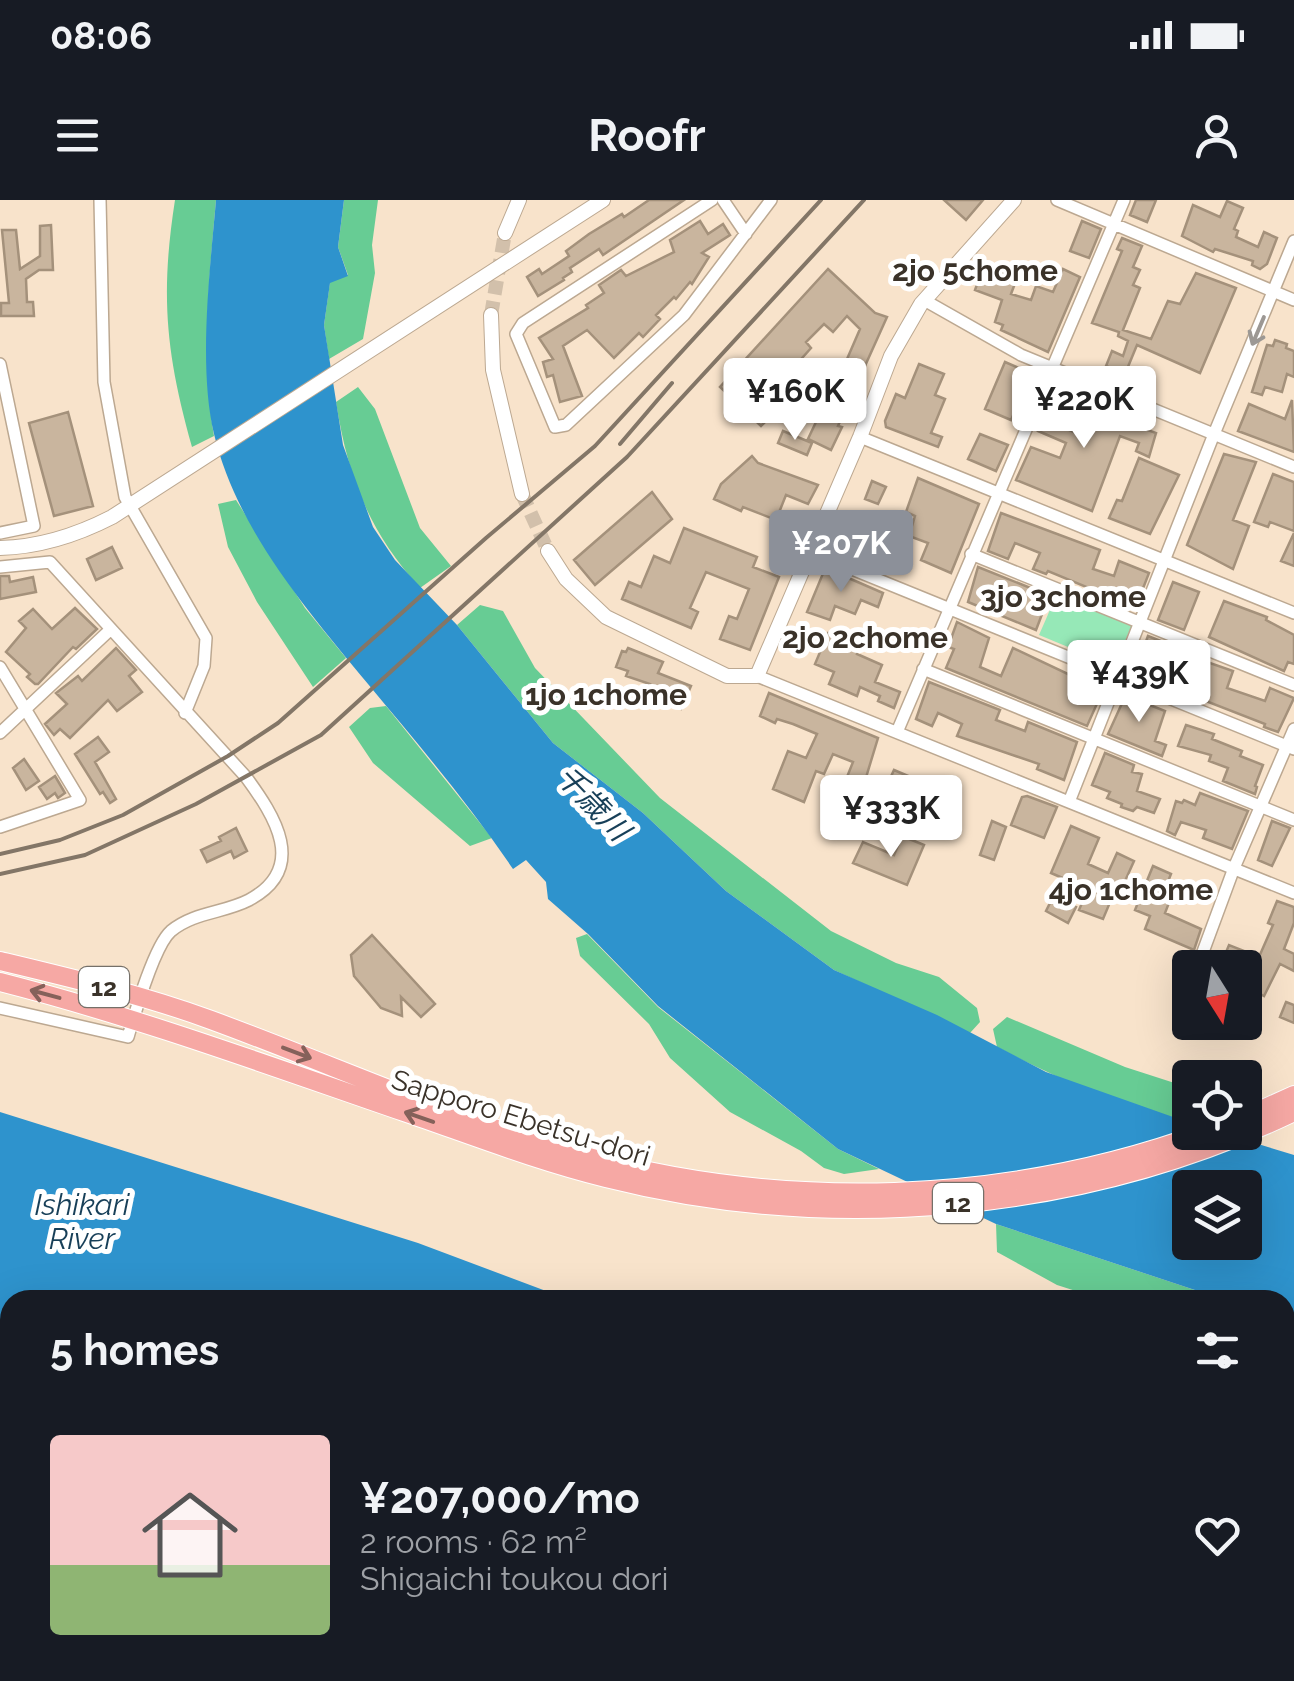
<!DOCTYPE html>
<meta charset="utf-8">
<style>
body{margin:0;font-family:Raleway,"Noto Sans JP",sans-serif;background:#20242c;color:#f1f3f6;height:100vh;display:flex;flex-direction:column;font-size:38px;white-space:nowrap}
*{box-sizing:border-box;margin:0}
p{font-size:32px;color:#9ea1a6}
.icon{flex:none;width:55px;height:55px;fill:none;stroke:currentColor;stroke-width:2;stroke-linecap:round;stroke-linejoin:round}
.map{position:relative;flex:1;overflow:hidden}
.sheet{position:absolute;left:0px;top:1090px;width:1295px;height:392px;display:flex;flex-direction:column;background:#171b24;border-radius:30px 30px 0 0;box-shadow:0 10px 40px #0002}
.sheet>*{flex:none}
.needle{width:65px;rotate:169deg}
.controls{position:absolute;left:1172px;top:750px;display:grid;gap:20px}
.controls a{display:grid;place-items:center;width:90px;height:90px;border-radius:10px;background:#171b24;box-shadow:0 10px 40px #0002;font-size:50px}
.price{position:absolute;translate:-50% -85px;padding:0 22px;border-radius:10px;background:#fff;color:#222;font-size:32px;line-height:65px;filter:drop-shadow(0 2px 5px #0008)}
.price::after{content:'';position:absolute;left:50%;top:60px;width:30px;height:22px;margin-left:-15px;background:inherit;clip-path:polygon(0 0,100% 0,50% 100%)}
.price.active{background:#8c9099;color:#fff}
ul{padding:0;list-style:none}
li{display:flex;align-items:center;gap:30px;height:250px;padding:0 50px}
li+li{border-top:2px solid #363941}
li span{display:grid;place-items:center;flex:none;width:280px;height:200px;border-radius:10px;color:#555}
li>.icon{margin-inline-start:auto}
span .icon{width:120px;height:120px;fill:#fffc;stroke-width:1}
li b{font-size:42px}
h2{display:flex;justify-content:space-between;align-items:center;height:120px;padding:0 50px;font-size:42px}
.status{display:flex;justify-content:space-between;align-items:center;height:70px;padding:0 50px;background:#171b24;direction:ltr}
.status svg{height:28px;fill:currentColor}
header{display:flex;justify-content:space-between;align-items:center;height:130px;padding:0 50px;background:#171b24;font-size:45px;font-weight:700}
.map>svg:first-child{display:block}
.green{fill:#96e8b7}
.forest{fill:#67cc94}
.water{fill:#2e93cd;fill-rule:evenodd}
.building{fill:#c9b59e;stroke:#a4917b;stroke-width:2.5}
.lines{fill:none;stroke-linecap:round;stroke-linejoin:round}
.tertiary-tunnel{stroke:#d2c0ab;stroke-width:14;stroke-dasharray:14 7;stroke-linecap:butt}
.minor-casing{stroke:#bca891;stroke-width:14}
.tertiary-casing{stroke:#bca891;stroke-width:16}
.trunk-casing{stroke:#fff;stroke-width:20}
.minor{stroke:#fff;stroke-width:11}
.tertiary{stroke:#fff;stroke-width:14}
.trunk{stroke:#f6a8a4;stroke-width:18}
.rail{stroke:#837667;stroke-width:4}
.oneway{stroke:#9c9894}
.oneway2{stroke:#85615a}
.labels{text-anchor:middle;dominant-baseline:central;stroke-width:10;stroke-linejoin:round;paint-order:stroke}
.shield{fill:#fff;stroke:#757069;stroke-width:2.5}
.shield-label{font-size:25px;font-weight:bold;fill:#3a3229}
.street-label{font-size:28px;fill:#3a3229;stroke:#fff}
.neighbourhood-label{font-size:30px;font-weight:bold;fill:#3a3229;stroke:#fff}
.water-label{font-size:30px;font-style:italic;fill:#173f58;stroke:#fff}
</style>
<div class="status"><b>08:06</b><svg viewBox="0 0 49 12"><path d="M0 12V9h3v3zM5 12V6h3v6zM10 12V3h3v9zM15 12V0h3v12zM26 1h20v11H26zM47 4h2v5h-2z"/></svg></div>
<header><svg class="icon" aria-label="menu" viewBox="0 0 24 24"><path d="M4 6h16M4 12h16M4 18h16"/></svg>Roofr<svg class="icon" aria-label="person" viewBox="0 0 24 24"><circle cx="12" cy="8" r="4"/><path d="M4 21q1-7 8-7t8 7"/></svg></header>
<div class="map">
<svg width="1294" height="1481" viewBox="0 0 1294 1481">
<rect width="100%" height="100%" fill="#f8e3cb"/>
<path class="green" d="M1056 396 1132 425 1114 466 1039 435Z"/>
<path class="forest" d="M175 0H216C209 78 201 158 214 236L192 247C166 154 160 96 175 0Z
M344 0H378L372 45 375 73 363 139 329 159 324 125 330 82 348 75 338 47Z
M358 187 375 209 420 328 451 366 420 388C369 331 348 278 336 202Z
M236 300 305 408 346 458 313 487 257 402 228 347 218 304Z
M480 405 503 411 535 468 660 598 831 731 896 763 939 777 977 808 980 822 970 833 834 770 726 691 643 613 553 543 457 425Z
M386 506 492 638 470 646 373 563 349 527 370 508Z
M587 734 658 807 838 949 879 969 844 974 824 968 801 951 730 912 670 858 649 824 580 756 576 738Z
M1007 817 1125 867 1190 888V922C1133 914 1049 874 997 847L993 829Z
M996 1024 1225 1100H1104L1057 1085 997 1052Z"/>
<path class="water" d="M216 0H344L338 47 348 76 330 83 324 125 343 245 373 327 395 360 457 425 553 543 643 613 726 691 834 770 937 815 1046 872 1190 923V932L1222 933 1294 955V1133L1285 1128V1100H1225L996 1024 838 949 658 806 588 734 548 699 546 682 526 660 513 669C469 604 418 544 368 484 307 410 237 330 214 234 198 166 210 70 216 0ZM1190 988H1245V1042H1190Z
M0 912 418 1043 570 1100H10V1472H1285V1336L1294 1339V1481H0Z"/>
<path class="building" d="M649 0H684L603 55 599 49 570 68 572 72 563 78 564 80 538 96 527 77 539 69 542 74 569 56 566 51 589 34 622 14 624 17Z
M944 0H983L966 20Z
M1136 0H1156L1147 22 1130 15Z
M1227 1 1243 8 1234 29 1238 31 1236 37 1258 47 1264 32 1277 38 1267 64 1260 69 1252 65 1253 61 1215 49 1213 52 1182 36 1193 5 1220 17Z
M700 21 708 34 723 24 730 35 702 53 709 57 692 84 690 82 676 99 674 97 656 115 660 119 643 137 639 133 614 158 587 130 563 146 582 196 560 202 553 175 547 177 543 162 553 159 539 138 588 108 586 105 604 93 599 85 621 70 626 76 674 52 670 40Z
M1082 21 1101 29 1089 58 1070 51Z
M51 25 53 70H39L26 79 27 102H33L34 116H1V103H9L2 30H16L20 69 40 56V26Z
M1122 38 1142 46 1133 67 1140 70 1133 85 1140 88 1123 130 1151 139 1168 101 1180 104 1196 73 1236 88 1200 173 1137 145 1125 174 1106 166 1112 151 1123 156 1128 141 1118 136 1119 132 1092 123 1122 51 1117 49Z
M984 65 1017 78 1011 94 1031 100 1036 86 1053 92 1063 69 1080 77 1048 152 1001 130 1003 125 995 122 1002 100 975 90Z
M828 69 875 113 887 117 838 226 842 227 831 250 808 239 825 203 815 199 821 186 829 189 836 171 841 173 860 129 847 116 833 132 824 124 806 142 811 148 794 167 786 161 763 185 783 205 780 207 784 211 775 220 770 217 761 226 720 187Z
M1275 140 1287 144 1286 148 1294 151V177L1287 174 1282 192 1265 187 1262 195 1252 192 1267 145 1273 146Z
M1005 162 1037 176 1025 202 1020 200 1011 220 985 209Z
M919 164 944 174 935 195 945 199 931 233 942 237 938 247 886 227 885 221 896 194 905 198Z
M1060 185 1146 218 1142 228 1156 233 1149 257 1136 251 1139 243 1120 236 1092 311 1016 280 1031 247 1060 258 1066 243 1038 231 1043 219 1079 234 1089 210 1056 196Z
M1292 200 1294 252 1238 231 1249 204 1285 219Z
M68 212 93 306 54 316 29 223Z
M783 231 812 243 807 255 778 243Z
M980 234 1008 245 996 271 968 259Z
M1224 254 1256 262 1233 320 1249 326 1233 369 1187 345Z
M752 256 758 263 818 285 808 304 786 295 776 320 743 307 741 311 714 299 721 284Z
M1139 258 1179 275 1150 334 1109 318 1117 300 1122 301Z
M1273 274 1294 282V331L1270 322 1268 327 1254 322Z
M918 278 979 304 951 373 921 360 928 343 909 336 915 316 906 312Z
M872 281 886 287 878 304 865 299Z
M652 292 672 319 595 385 574 360Z
M1001 313 1100 350 1093 369 1114 376 1119 361 1149 373 1135 409 1087 391 1089 388 1048 371 1046 374 1033 369 1040 353 1015 343 1008 359 988 351Z
M872 319 896 328 879 367 837 352 834 343 844 321 866 329Z
M684 328 757 357 753 367 779 377 750 450 720 439 729 416 737 419 749 389 706 372 690 408 698 412 691 428 622 399 629 382 641 387 654 356 670 363Z
M1294 333V366L1281 361Z
M112 347 122 368 96 380 87 359Z
M978 367 1043 393 1041 399 1047 401 1036 430 968 402Z
M830 370 883 393 878 407 861 400 855 414 835 406 830 420 807 412 824 371Z
M0 376H9L10 382 33 377 36 392 0 399Z
M1173 382 1199 392 1184 430 1158 420Z
M1224 401 1267 417 1266 420 1294 435V464L1288 462 1284 471 1209 437Z
M75 408 97 429 76 449 73 447 38 484H35L27 477 30 474 6 452 26 428 19 421 33 409 52 429Z
M957 422 989 438 980 467 1001 476 1013 448 1072 476 1074 470 1102 481 1104 488 1087 526 946 468 954 449 948 447Z
M828 433 860 446 857 454 882 465 875 482 900 492 894 508 878 501 880 496 860 487 857 496 829 484 834 472 815 464Z
M1148 436 1181 449 1184 454 1233 471 1227 488 1265 501 1270 488 1294 498 1278 532 1264 527 1265 524 1139 475 1142 452Z
M116 448 136 470 129 476 142 492 117 511 108 500 70 538 60 529 54 535 45 524 67 504 56 493 78 476 82 481Z
M628 448 663 462 658 473 691 486 681 509 646 495 650 484 626 476 628 471 616 467 622 451 626 452Z
M929 482 1000 510 996 520 1025 531 1028 522 1077 542 1064 580 1037 569 1039 564 957 536 962 524 938 513 932 526 916 519Z
M769 493 878 538 864 584 847 577 853 562 833 554 824 574 816 571 804 602 773 589 788 551 806 558 817 534 793 524 777 519 775 523 760 516Z
M1132 498 1165 511 1155 541 1166 545 1162 556 1108 534 1124 499Z
M1186 525 1214 534 1212 539 1242 551 1240 556 1263 565 1255 586 1257 587 1255 594 1223 581 1228 568 1209 561 1211 555 1178 546Z
M98 537 109 552 95 562 116 599 110 603 103 592 100 594 75 554Z
M1105 553 1134 565 1132 572 1142 574 1137 591 1160 599 1154 613 1137 607 1133 611 1121 607 1122 604 1107 598 1110 592 1092 585Z
M24 559 39 581 26 590 13 568Z
M894 570 941 590 931 613 883 594Z
M55 576 65 593 58 598 55 593 47 599 39 587Z
M1200 593 1248 611 1232 649 1203 638 1206 630 1181 622 1175 635 1167 631 1176 601 1182 603 1184 600 1195 605Z
M1027 596 1057 607 1044 638 1011 625 1022 597Z
M992 621 1006 627 994 660 980 655Z
M1272 621 1290 628 1272 666 1258 660Z
M1071 626 1099 638 1088 664 1108 673 1117 653 1134 661 1121 690 1116 688 1103 719 1079 710 1088 689 1051 673Z
M236 628 247 651 234 658 231 651 207 662 201 650 221 641 219 637Z
M902 636 924 645 907 685 853 663 863 642 894 655Z
M1153 666 1171 674 1169 679 1177 682 1165 713 1201 729 1194 750 1145 729 1150 716 1135 710Z
M1054 695 1076 707 1068 723 1046 711Z
M1277 701 1294 707V723L1284 749 1294 754V771L1280 764 1264 796 1260 794 1254 807 1245 804V791L1247 792 1257 770 1224 757 1229 745 1259 757 1273 725 1268 723Z
M372 735 435 804 421 817 401 797 402 816 381 808 354 776 351 755Z
M1286 802 1294 805V823L1280 817Z"/>
<g class="lines">
<path class="tertiary-tunnel" d="M491 115 505 33
M522 294 548 351"/>
<g class="minor-casing">
<path id="minor" d="M100 0 104 182 125 297 206 438 204 466 185 513
M712 0 523 123 516 134 555 227 566 225 684 115 771 0
M723 0 746 34
M1057 0 1294 100
M924 100 1021 155 1294 267
M0 164 34 326 0 333
M860 237 1294 413
M810 352 1294 549
M971 354 1294 485
M0 367 50 362 246 577C274 615 309 668 249 700 224 713 194 712 171 731 154 746 135 813 128 837L0 808
M0 467 80 600 0 627
M923 469 1294 620
M757 476 1294 693
M897 532 1124 0
M0 533 111 429
M1069 602 1214 234 1294 41
M1200 760 1234 668 1294 529"/>
</g>
<g class="tertiary-casing">
<path id="tertiary" d="M505 33 519 0
M491 115 493 170 522 294
M0 348C40 347 77 335 112 317L603 0
M548 351 566 379 606 417 727 476H757L860 237 891 156 921 104 1014 0"/>
</g>
<g class="trunk-casing">
<path id="trunk" d="M0 761C71 778 143 795 211 820 334 865 455 921 581 955 785 1011 1006 1005 1206 932
M0 782C137 817 270 866 404 912 471 935 537 961 606 978 832 1035 1083 1013 1294 912
M1245 917 1294 895"/>
</g>
<use href="#minor" class="minor"/>
<use href="#tertiary" class="tertiary"/>
<use href="#trunk" class="trunk"/>
<path class="rail" d="M620 244 672 183
M0 654 60 640 123 615 228 556 278 523 486 338 595 246 821 0
M0 674 85 655 196 604 321 535 627 257 864 0"/>
</g>
<defs><path id="oneway-shaft" d="M-6 0H5M1.5-3L5.5 0L1.5 3" fill="none" stroke-width="1.6" stroke-linecap="round" stroke-linejoin="round" transform="scale(2.5)"/></defs>
<use class="oneway" href="#oneway-shaft" transform="translate(1258 131) rotate(113)"/>
<g class="oneway2">
<use href="#oneway-shaft" transform="translate(45 794) rotate(-165)"/>
<use href="#oneway-shaft" transform="translate(297 853) rotate(21)"/>
<use href="#oneway-shaft" transform="translate(419 917) rotate(-161)"/>
</g>
<g class="labels">
<g class="shield">
<rect x="79" y="767" width="50" height="40" rx="8"/>
<rect x="933" y="983" width="50" height="40" rx="8"/>
</g>
<g class="shield-label">
<text x="104" y="787">12</text>
<text x="958" y="1003">12</text>
</g>
<g class="street-label">
<text transform="translate(521 918) rotate(17)">Sapporo Ebetsu-dori</text>
</g>
<g class="neighbourhood-label">
<text x="975" y="70">2jo 5chome</text>
<text x="1063" y="396">3jo 3chome</text>
<text x="865" y="437">2jo 2chome</text>
<text x="606" y="494">1jo 1chome</text>
<text x="1131" y="689">4jo 1chome</text>
</g>
<g class="water-label">
<text transform="translate(593 603) rotate(46)">千歳川</text>
<text x="82" y="1004">Ishikari<tspan x="82" dy="34">River</tspan></text>
</g>
</g>
</svg>
<div class="controls">
<a><svg class="needle" viewBox="-14 -14 28 28"><path d="M0-13l5 13h-10z" fill="#e53935"/><path d="M0 13l5-13h-10z" fill="#9ea1a6"/></svg></a>
<a><svg class="icon" aria-label="locate" viewBox="0 0 24 24"><circle cx="12" cy="12" r="6"/><path d="M12 2v4M12 18v4M2 12h4M18 12h4"/></svg></a>
<a><svg class="icon" aria-label="layers" viewBox="0 0 24 24"><path d="M12 4l9 5-9 5-9-5zM3 14l9 5 9-5"/></svg></a>
</div>
<b class="price" style="left:795px;top:243px">¥160K</b>
<b class="price" style="left:1084px;top:251px">¥220K</b>
<b class="price active" style="left:841px;top:395px">¥207K</b>
<b class="price" style="left:1139px;top:525px">¥439K</b>
<b class="price" style="left:891px;top:660px">¥333K</b>
<section class="sheet">
<h2>5 homes<svg class="icon" aria-label="filters" viewBox="0 0 24 24"><path d="M4 7h16M4 17h16"/><circle cx="9" cy="7" r="2"/><circle cx="15" cy="17" r="2"/></svg></h2>
<ul>
<li><span style="background:linear-gradient(#f6c9c9 65%,#8fb573 0)"><svg class="icon" aria-label="home" viewBox="0 0 24 24"><path d="M3 11l9-7 9 7M6 9v11h12V9"/></svg></span><div><b>¥207,000/mo</b><p>2 rooms · 62 m²</p><p>Shigaichi toukou dori</p></div><svg class="icon" aria-label="heart" viewBox="0 0 24 24"><path d="M12 20l-8-8c-3-5 5-10 8-4 3-6 11-1 8 4z"/></svg></li>
</ul>
</section>
</div>
